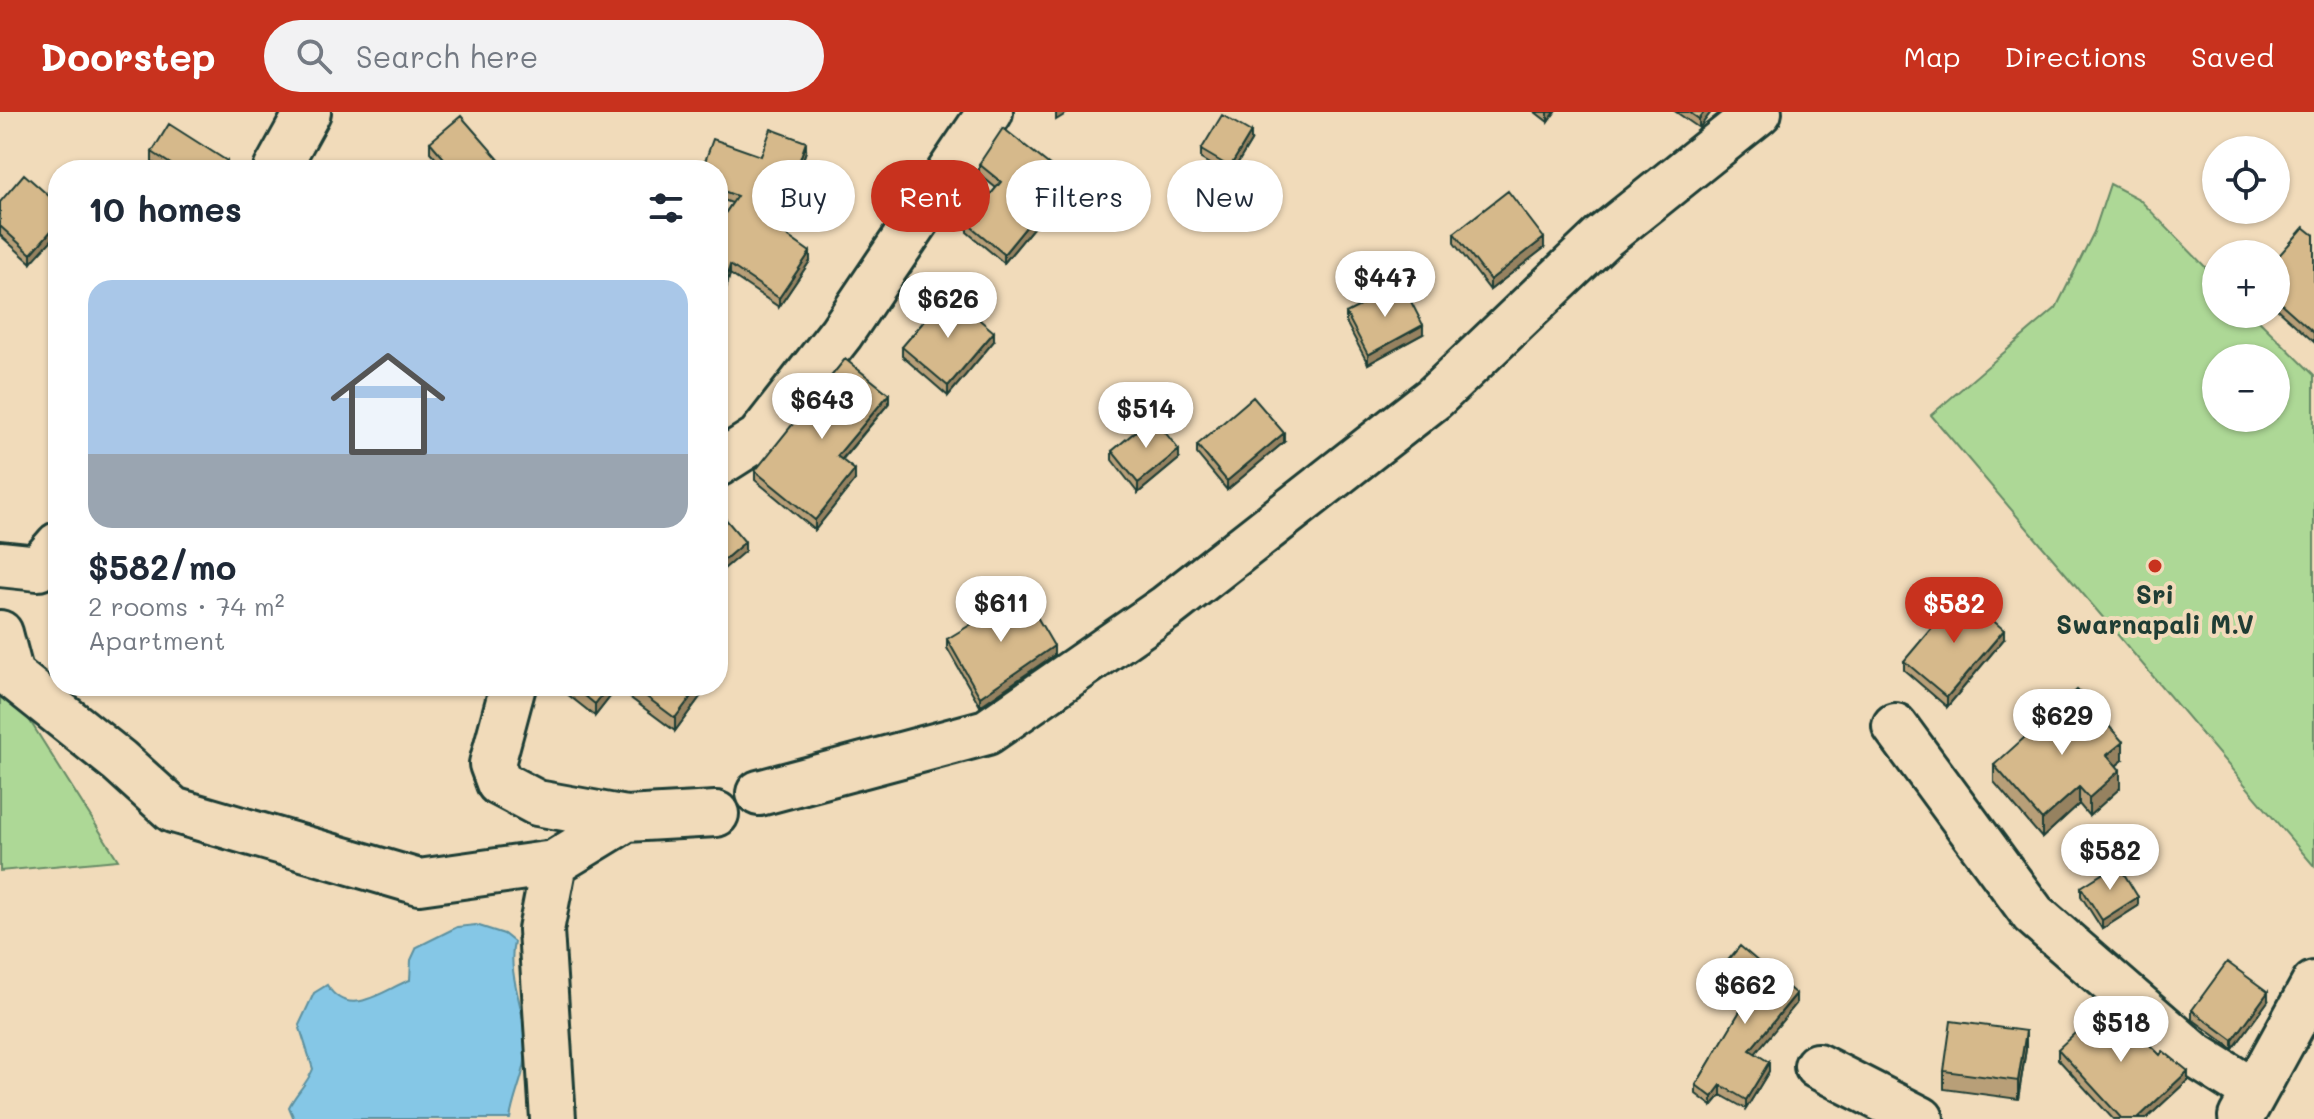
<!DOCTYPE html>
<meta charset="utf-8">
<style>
body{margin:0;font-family:Mali,sans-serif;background:#f2f2f3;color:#1f2937;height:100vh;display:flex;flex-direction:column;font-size:30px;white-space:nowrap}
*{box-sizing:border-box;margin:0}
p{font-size:26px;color:#747a83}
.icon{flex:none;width:44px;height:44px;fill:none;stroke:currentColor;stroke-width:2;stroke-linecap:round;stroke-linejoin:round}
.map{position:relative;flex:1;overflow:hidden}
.sheet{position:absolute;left:48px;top:48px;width:680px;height:536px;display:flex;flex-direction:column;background:#fff;border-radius:32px;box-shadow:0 2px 6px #0004}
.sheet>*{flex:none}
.hud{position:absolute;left:752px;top:48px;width:760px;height:72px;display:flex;gap:16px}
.tools{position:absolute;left:2202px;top:24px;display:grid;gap:16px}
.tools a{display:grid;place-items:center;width:88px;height:88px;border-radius:50%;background:#fff;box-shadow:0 2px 6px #0004;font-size:40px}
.price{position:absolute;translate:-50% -68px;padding:0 18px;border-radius:28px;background:#fff;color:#222;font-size:26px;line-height:52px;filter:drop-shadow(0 2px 4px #0008)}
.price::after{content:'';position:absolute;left:50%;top:48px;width:24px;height:18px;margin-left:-12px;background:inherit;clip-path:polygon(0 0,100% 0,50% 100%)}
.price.active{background:#c8321e;color:#fff}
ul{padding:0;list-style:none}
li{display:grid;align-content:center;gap:16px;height:424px;padding:0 40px}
li span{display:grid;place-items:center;height:248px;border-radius:24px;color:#555}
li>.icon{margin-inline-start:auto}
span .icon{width:144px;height:144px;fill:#fffc;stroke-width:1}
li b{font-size:34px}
h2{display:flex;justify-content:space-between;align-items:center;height:96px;padding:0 40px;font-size:34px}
.chip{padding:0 28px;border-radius:36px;background:#fff;box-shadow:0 2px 6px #0004;font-size:28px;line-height:72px}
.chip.active{background:#c8321e;color:#fff}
header{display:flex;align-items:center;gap:48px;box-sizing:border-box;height:112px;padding:0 40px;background:#c8321e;color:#fff}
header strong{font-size:38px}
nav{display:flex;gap:44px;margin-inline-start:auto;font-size:28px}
.search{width:560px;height:72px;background:#f2f2f3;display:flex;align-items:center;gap:20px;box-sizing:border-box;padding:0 28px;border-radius:44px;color:#747a83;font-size:30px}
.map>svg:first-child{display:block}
.green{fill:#add896;stroke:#668a65;stroke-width:2;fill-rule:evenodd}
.water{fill:#85c7e6;stroke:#5c909f;stroke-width:2}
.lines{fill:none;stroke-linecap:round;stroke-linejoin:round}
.minor-casing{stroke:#1f3d34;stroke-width:50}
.minor{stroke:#f1dbba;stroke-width:44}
.wall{fill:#b89f78;stroke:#1f3d34;stroke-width:2}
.shaded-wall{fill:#968261;stroke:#1f3d34;stroke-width:2}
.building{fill:#d6b98b;stroke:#1f3d34;stroke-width:2}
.poi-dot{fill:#c8321e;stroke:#f1dbba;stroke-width:3}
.labels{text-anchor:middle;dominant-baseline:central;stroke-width:8;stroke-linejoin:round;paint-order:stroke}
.poi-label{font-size:26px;font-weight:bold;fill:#1f3d34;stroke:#f1dbba}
</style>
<header>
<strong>Doorstep</strong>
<div class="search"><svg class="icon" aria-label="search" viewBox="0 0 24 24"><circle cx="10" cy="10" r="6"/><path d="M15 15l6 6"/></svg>Search here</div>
<nav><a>Map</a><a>Directions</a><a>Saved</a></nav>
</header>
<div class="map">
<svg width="2314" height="1007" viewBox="0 0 2314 1007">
<rect width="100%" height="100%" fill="#f1dbba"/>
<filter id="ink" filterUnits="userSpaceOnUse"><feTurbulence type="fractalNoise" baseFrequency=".0125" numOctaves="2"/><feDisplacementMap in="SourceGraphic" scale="16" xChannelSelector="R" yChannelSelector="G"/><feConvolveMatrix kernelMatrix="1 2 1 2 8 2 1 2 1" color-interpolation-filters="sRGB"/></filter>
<g filter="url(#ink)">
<path class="green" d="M2110 72 2139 87 2216 166V202H2252L2314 263V754L1931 303 2056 196 2094 120ZM2216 246H2276V306H2216Z
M0 578 11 579 118 748 0 759Z"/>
<path class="water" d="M476 813 504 822 514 830C507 862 524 895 526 928 529 956 514 980 510 1007H294L289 995C296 981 307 972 313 957L299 913 314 881 327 873C349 909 384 877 410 868L411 848 417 835 457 815Z"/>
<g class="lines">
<g class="minor-casing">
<path id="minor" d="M276 58 308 0
M718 352 759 326 841 221 990 0
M0 452 38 456 58 433
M0 521 11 563 119 649 173 698 419 770 554 751 626 707 716 702
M513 574 492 652 499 671 537 691 626 707
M1895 614 2033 802 2195 943 2254 980
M759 681 987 620 1167 495 1434 286 1602 126 1759 0
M1817 954 1921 1007
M2241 1005 2314 872
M553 1007 541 818 554 751"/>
</g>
<use href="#minor" class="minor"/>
</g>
<path class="wall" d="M1535 0H1555L1548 10Z
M1676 0H1711L1699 16Z
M1251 29 1230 64 1201 47V38Z
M430 30 508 58H446L430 40Z
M806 39 778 118 810 149 779 195 730 162 720 198 718 197V112L732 91 718 86V58L761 44Z
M152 40 227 58H165L152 50Z
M979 52 1066 76 1004 151 967 120V111L996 76 979 62Z
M0 90 58 92 31 151 0 123Z
M1454 121 1544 136 1490 178 1454 131Z
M2314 123V230L2276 196V147Z
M1346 201 1423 222 1368 252 1346 210Z
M994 229 948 284 902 244V235Z
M889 291 842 348 855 368 815 418 755 368V359Z
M1284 330 1227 378 1197 342V333Z
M1112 339 1179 347 1138 381 1112 348Z
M947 527 1054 543 980 594 947 536Z
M2004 527 1947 595 1904 558V549Z
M557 574H708L675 619 617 576 595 604Z
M2123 648 2116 654 2120 676 2089 704 2079 692 2042 726 1994 670V653Z
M2081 775 2138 794 2102 817 2081 784Z
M1716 863 1796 892 1755 941 1769 959 1746 997 1721 983 1712 994 1696 982V973L1743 895 1716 872Z
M2268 889 2233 937 2192 907V898Z
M2026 937 2018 987 1944 977V959Z
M2058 937 2160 943 2188 968 2146 1007H2113L2058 947Z"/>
<path class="shaded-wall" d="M1056 0H1069L1056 8Z
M1548 0H1555L1548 10Z
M1704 0H1711L1699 16V7Z
M1251 20V29L1230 64V55Z
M806 30V39L776 125V116Z
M227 49V58H221Z
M1066 66V76L1004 151V142Z
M58 111V121L31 151V142Z
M1544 126V136L1490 178V168Z
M810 140V149L779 195V186Z
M730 153V162L720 198V188Z
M1423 213V222L1368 252V243Z
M994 220V229L948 284V274Z
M889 282V291L837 353V344Z
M1284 321V330L1227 378V369Z
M1179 338V347L1138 381V371Z
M855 358V368L815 418V408Z
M745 430V439L718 462V453Z
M2004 518V527L1947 595V585Z
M1054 534V543L980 594V585Z
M609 574H617V576L595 604V592Z
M699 574H708L675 619V606Z
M2123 630V648L2107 661V643Z
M2120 658V676L2089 704V686Z
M2079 675V692L2042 726V708Z
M2138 785V794L2102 817V808Z
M2268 880V889L2233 937V928Z
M1796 882V892L1750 948V938Z
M2026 919V937L2018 987V969Z
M1769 950V959L1746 997V988Z
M2188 959V968L2146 1007H2137Z
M1721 973V983L1712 994V985Z"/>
<path class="building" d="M1689 0H1704L1699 7Z
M1222 3 1251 20 1230 55 1201 38Z
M461 4 508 58H454L430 30Z
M169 12 227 49 221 58H180L152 40Z
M1003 16 1066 66 1004 142 967 111 1001 70 979 52Z
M771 17 806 30 776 116 810 140 779 186 730 153 720 188H718V112L737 84 718 77V58H702L713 27 761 44Z
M24 62 58 92V111L31 142 0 114V90Z
M1508 79 1544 126 1490 168 1454 121Z
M2304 115 2314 123V221L2276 187V147Z
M1402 172 1423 213 1368 243 1346 201Z
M948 181 994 220 948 274 902 235Z
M845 247 889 282 837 344 855 358 815 408 755 359Z
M1253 285 1284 321 1227 369 1197 333Z
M1153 305 1179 338 1138 371 1112 339Z
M718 398 745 430 718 453Z
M1023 481 1054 534 980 585 947 527Z
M1961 481 2004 518 1947 585 1904 549Z
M573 574H609L595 592Z
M632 574H699L675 606Z
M2077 578 2123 630 2107 643 2120 658 2089 686 2079 675 2042 708 1994 653Z
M2118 752 2138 785 2102 808 2081 775Z
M1740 834 1796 882 1750 938 1769 950 1746 988 1721 973 1712 985 1696 973 1746 889 1716 863Z
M2227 850 2268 880 2233 928 2192 898Z
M2107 891 2160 943 2163 939 2188 959 2137 1007H2122L2058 937Z
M1951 909 2026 919 2018 969 1944 959Z"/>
</g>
<circle class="poi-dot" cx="2155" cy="454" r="8"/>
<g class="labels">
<g class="poi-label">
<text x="2155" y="482">Sri<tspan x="2155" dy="30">Swarnapali M.V</tspan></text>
</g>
</g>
</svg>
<div class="tools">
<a><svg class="icon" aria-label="locate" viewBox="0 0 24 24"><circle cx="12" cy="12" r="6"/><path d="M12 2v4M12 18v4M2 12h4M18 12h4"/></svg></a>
<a>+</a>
<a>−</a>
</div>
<b class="price" style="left:1385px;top:207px">$447</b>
<b class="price" style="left:948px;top:228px">$626</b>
<b class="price" style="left:822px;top:329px">$643</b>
<b class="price" style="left:1146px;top:338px">$514</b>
<b class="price" style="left:1001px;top:532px">$611</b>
<b class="price active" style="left:1954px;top:533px">$582</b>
<b class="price" style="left:2062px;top:645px">$629</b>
<b class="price" style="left:2110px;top:780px">$582</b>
<b class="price" style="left:1745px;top:914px">$662</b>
<b class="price" style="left:2121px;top:952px">$518</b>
<div class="hud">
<a class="chip">Buy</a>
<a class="chip active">Rent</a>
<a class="chip">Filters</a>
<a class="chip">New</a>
</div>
<section class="sheet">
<h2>10 homes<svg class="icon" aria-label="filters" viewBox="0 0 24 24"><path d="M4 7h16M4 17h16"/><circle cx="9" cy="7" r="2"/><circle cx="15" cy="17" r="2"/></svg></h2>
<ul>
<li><span style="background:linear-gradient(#a9c7e8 70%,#9aa5b1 0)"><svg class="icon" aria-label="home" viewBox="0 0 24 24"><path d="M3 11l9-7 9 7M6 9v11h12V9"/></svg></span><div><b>$582/mo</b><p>2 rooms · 74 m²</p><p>Apartment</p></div></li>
</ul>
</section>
</div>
